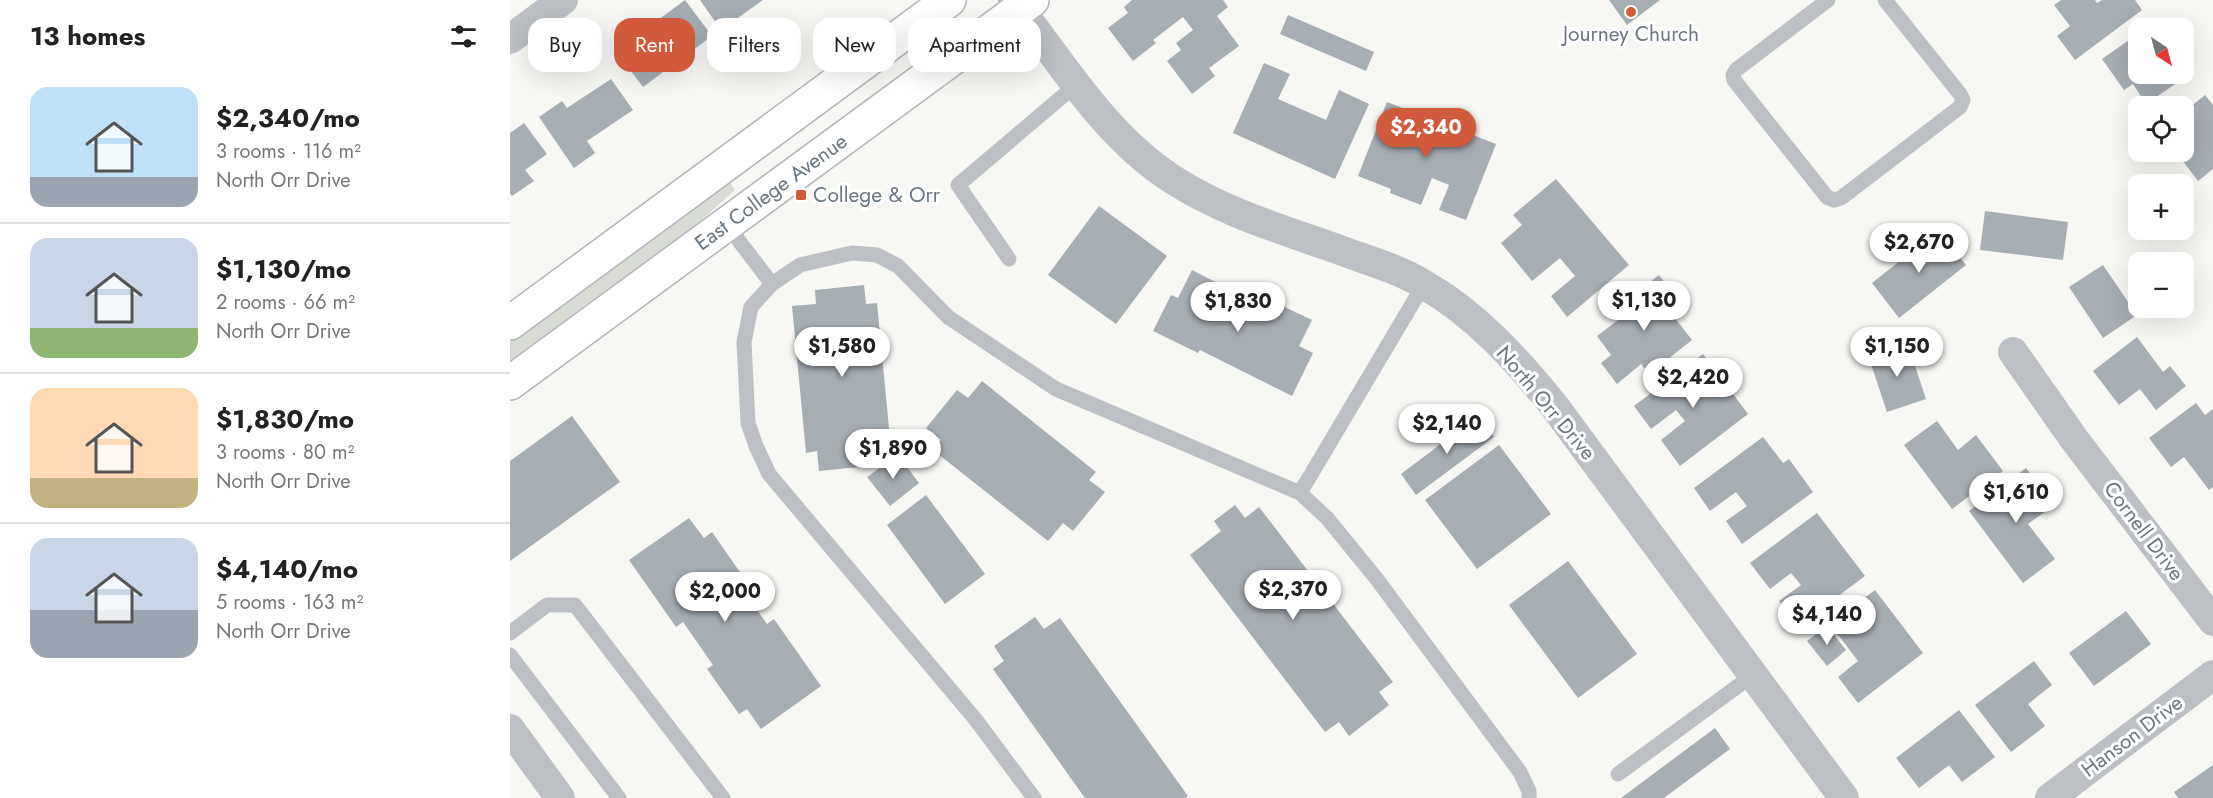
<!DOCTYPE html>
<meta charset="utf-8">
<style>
body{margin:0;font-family:Jost,sans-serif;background:#f2f2f2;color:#222;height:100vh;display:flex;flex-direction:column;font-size:22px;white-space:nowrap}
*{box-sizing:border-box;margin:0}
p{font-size:20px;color:#767676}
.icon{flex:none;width:33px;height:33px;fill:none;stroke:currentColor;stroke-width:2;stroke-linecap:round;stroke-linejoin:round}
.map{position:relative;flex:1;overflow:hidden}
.drawer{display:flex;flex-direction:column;background:#fff;width:510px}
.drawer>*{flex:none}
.hud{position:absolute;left:18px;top:18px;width:570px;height:54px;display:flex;gap:12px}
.needle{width:39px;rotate:144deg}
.controls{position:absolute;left:1618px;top:18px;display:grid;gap:12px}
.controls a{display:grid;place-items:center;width:66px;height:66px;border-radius:12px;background:#fff;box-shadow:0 6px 24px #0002;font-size:30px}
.price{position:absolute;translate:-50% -51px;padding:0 14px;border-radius:21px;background:#fff;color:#222;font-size:20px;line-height:39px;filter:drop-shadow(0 2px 3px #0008)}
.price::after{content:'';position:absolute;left:50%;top:36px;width:18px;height:14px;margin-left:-9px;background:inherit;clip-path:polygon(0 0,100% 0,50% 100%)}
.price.active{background:#d05a3b;color:#fff}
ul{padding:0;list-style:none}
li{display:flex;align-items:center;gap:18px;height:150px;padding:0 30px}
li+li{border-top:2px solid #e0e0e0}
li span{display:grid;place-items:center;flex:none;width:168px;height:120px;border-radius:18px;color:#555}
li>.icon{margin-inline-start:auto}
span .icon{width:72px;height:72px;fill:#fffc;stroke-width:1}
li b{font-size:26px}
h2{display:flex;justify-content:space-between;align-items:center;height:72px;padding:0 30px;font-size:26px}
.tag{padding:0 21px;border-radius:18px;background:#fff;box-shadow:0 6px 24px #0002;font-size:21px;line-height:54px}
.tag.active{background:#d05a3b;color:#fff}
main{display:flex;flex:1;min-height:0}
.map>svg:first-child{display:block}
.green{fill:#d7dbd4}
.building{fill:#a6adb3}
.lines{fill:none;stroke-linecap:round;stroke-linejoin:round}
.secondary-casing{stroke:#b1b6ba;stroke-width:36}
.lane{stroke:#bcc0c4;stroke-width:15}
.street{stroke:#bcc0c4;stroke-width:30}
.secondary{stroke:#fff;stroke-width:33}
.poi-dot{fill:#d05a3b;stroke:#fff;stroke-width:2}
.labels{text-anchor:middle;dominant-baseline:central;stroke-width:6;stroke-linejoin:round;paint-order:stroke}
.poi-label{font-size:21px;fill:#697782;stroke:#fff}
.street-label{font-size:21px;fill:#697782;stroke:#fff}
</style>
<main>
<section class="drawer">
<h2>13 homes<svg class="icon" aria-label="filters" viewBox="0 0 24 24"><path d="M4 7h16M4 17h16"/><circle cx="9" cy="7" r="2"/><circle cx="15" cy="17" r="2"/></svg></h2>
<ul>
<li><span style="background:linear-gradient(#bfe0f5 75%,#9aa5b1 0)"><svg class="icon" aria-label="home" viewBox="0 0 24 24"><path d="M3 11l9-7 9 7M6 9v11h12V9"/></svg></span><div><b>$2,340/mo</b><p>3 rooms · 116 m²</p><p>North Orr Drive</p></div></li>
<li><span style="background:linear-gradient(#c9d6e8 75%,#8fb573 0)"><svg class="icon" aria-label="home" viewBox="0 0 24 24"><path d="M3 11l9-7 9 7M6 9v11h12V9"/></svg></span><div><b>$1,130/mo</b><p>2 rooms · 66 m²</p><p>North Orr Drive</p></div></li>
<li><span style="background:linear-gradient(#ffd9b3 75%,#c2b280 0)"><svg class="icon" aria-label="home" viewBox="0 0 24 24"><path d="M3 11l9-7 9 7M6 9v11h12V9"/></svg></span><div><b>$1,830/mo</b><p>3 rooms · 80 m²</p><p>North Orr Drive</p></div></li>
<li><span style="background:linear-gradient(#c9d6e8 60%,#9aa5b1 0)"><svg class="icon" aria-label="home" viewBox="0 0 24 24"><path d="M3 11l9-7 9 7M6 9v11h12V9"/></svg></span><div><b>$4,140/mo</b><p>5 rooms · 163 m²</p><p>North Orr Drive</p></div></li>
</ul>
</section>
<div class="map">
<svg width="1703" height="798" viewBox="0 0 1703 798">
<rect width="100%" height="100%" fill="#f7f7f4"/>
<path class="green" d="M219 181 225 190 176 234 0 363V342Z"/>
<path class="building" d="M175 0 202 36 133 87 106 51Z
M190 0H253L211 30Z
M622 0H713L718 7 707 16 729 46 699 68 705 76 682 94 657 61 671 50 666 43 683 30 673 17 643 40 646 43 623 61 598 28 618 13 614 7Z
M1099 0H1150L1117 25Z
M1551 0H1585L1587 3 1592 0H1625L1632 10 1565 60 1547 36 1560 26 1544 5Z
M778 15 864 52 856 71 770 34Z
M1629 33V74H1670L1674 78 1636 104 1623 84 1614 90 1592 59Z
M754 63 780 74 768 99 816 120 829 90 859 104 825 179 723 133Z
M101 79 123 110 77 141 85 153 64 168 29 117 52 101 57 108Z
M1695 95 1703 105V169L1688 181 1666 152H1674V112Z
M877 102 986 144 956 220 929 210 939 185 922 178 911 205 880 193 881 189 848 176Z
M14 123 37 154 15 170 24 181 2 196 0 193V133Z
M1046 179 1119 265 1057 317 1041 296 1065 276 1050 258 1022 281 991 243 1012 225 1003 215Z
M589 206 657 256 606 324 538 275Z
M1475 211 1558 222 1553 260 1470 250Z
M1428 231 1456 265 1389 318 1362 283Z
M1593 265 1627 315 1593 338 1559 287Z
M682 270 719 289 716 296 753 314 760 300 802 320 789 346 803 353 782 396 690 350 688 353 643 331 661 295 668 298Z
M1149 275 1172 305 1161 313 1182 340 1139 374 1131 364 1107 384 1091 363 1101 355 1087 336 1112 317 1105 309Z
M354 285 356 304 367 303 381 449 359 451 360 466 309 471 307 451 296 453 282 306 306 304 305 290Z
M1627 337 1653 372 1660 366 1676 386 1646 410 1630 389 1609 405 1583 371Z
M1398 345 1416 399 1377 412 1359 358Z
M1193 354 1238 414 1170 466 1151 440 1175 421 1166 410 1141 429 1124 406Z
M472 381 586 472 579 480 595 492 563 531 553 523 538 541 423 450 431 440 416 428 447 390 458 398Z
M1686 403 1695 415 1703 409V487L1699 490 1674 457 1661 467 1639 438Z
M62 416 110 482 0 561V461Z
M968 416 984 437 906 495 891 474Z
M1427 421 1448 450 1466 435 1493 471 1442 509 1394 445Z
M1253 437 1273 463 1279 459 1303 492 1232 544 1216 521 1237 506 1226 492 1200 511 1184 488Z
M989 445 1041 514 967 569 915 500Z
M388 455 409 483 380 506 357 477Z
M1516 468 1544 505 1518 524 1545 559 1513 583 1459 511Z
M416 495 475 574 435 604 377 525Z
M725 505 735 518 749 507 883 682 869 692 879 705 839 736 829 722 815 732 680 555 711 531 704 521Z
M1307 513 1355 576 1288 626 1269 601 1291 585 1281 573 1260 589 1240 563Z
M179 518 194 538 202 532 234 578 228 582 257 624 264 619 311 686 251 729 237 709 229 714 197 669 203 665 173 622 166 627 119 560Z
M1058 561 1127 654 1068 698 999 605Z
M1365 590 1413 653 1348 703 1328 677 1348 661 1320 624Z
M1616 611 1641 644 1584 686 1559 653Z
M525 617 534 629 550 618 678 796 675 798H575L483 669 494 661 484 646Z
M1317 626 1336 650 1317 666 1297 641Z
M1524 661 1542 685 1518 704 1535 726 1501 752 1465 705Z
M1449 710 1485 757 1452 782 1439 765 1409 788 1386 758Z
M1205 728 1220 749 1154 798H1111Z
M1703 765V798H1668L1664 792Z"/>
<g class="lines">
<g class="secondary-casing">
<path id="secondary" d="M0 323 439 0
M0 383 522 0"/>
</g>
<path class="lane" d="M1318 0 1226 70 1223 75 1224 80 1317 197 1324 200 1331 198 1450 107 1453 100 1450 94 1375 0
M216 224 262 284
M499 259 448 185 567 84
M790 493 914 284
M0 633 37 605H65L213 798
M0 655 109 798
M1108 774 1243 675
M524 798 466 720 259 474 246 446 238 423 234 342 241 307 262 284 290 265 342 253 367 255 388 266 438 317 546 389 790 493 817 518 866 578 1010 772 1019 791V798"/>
<path class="street" d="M503 0C551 62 595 136 662 179 716 214 778 231 838 253 863 262 890 270 913 284 966 314 1007 360 1045 407L1334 798
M0 39 53 0
M1503 352 1564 439 1703 621
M0 729 50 798
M1540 798 1703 675"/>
<use href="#secondary" class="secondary"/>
</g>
<g class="poi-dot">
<circle cx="1121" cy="12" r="6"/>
<rect x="285" y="189" width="12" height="12" rx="3"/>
</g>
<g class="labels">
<g class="poi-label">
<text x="1121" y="34">Journey Church</text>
<text x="303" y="195" text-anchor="start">College &amp; Orr</text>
</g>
<g class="street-label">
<text transform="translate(261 192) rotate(-36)">East College Avenue</text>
<text transform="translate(1036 403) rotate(50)">North Orr Drive</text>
<text transform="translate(1634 531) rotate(53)">Cornell Drive</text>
<text transform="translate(1622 736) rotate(-37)">Hanson Drive</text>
</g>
</g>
</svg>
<div class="controls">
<a><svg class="needle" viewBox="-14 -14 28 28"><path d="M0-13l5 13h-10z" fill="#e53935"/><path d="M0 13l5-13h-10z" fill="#767676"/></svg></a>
<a><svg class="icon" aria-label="locate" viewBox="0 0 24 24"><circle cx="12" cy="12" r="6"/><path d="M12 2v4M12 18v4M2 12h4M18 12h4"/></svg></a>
<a>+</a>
<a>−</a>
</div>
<b class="price active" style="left:916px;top:159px">$2,340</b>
<b class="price" style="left:1409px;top:274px">$2,670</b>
<b class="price" style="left:1134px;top:332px">$1,130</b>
<b class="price" style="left:728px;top:333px">$1,830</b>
<b class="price" style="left:332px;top:378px">$1,580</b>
<b class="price" style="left:1387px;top:378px">$1,150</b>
<b class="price" style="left:1183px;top:409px">$2,420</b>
<b class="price" style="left:937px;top:455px">$2,140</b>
<b class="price" style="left:383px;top:480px">$1,890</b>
<b class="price" style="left:1506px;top:524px">$1,610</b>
<b class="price" style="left:783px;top:621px">$2,370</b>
<b class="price" style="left:215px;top:623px">$2,000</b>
<b class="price" style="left:1317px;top:646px">$4,140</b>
<div class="hud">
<a class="tag">Buy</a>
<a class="tag active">Rent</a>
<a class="tag">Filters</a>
<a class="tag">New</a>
<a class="tag">Apartment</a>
</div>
</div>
</main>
